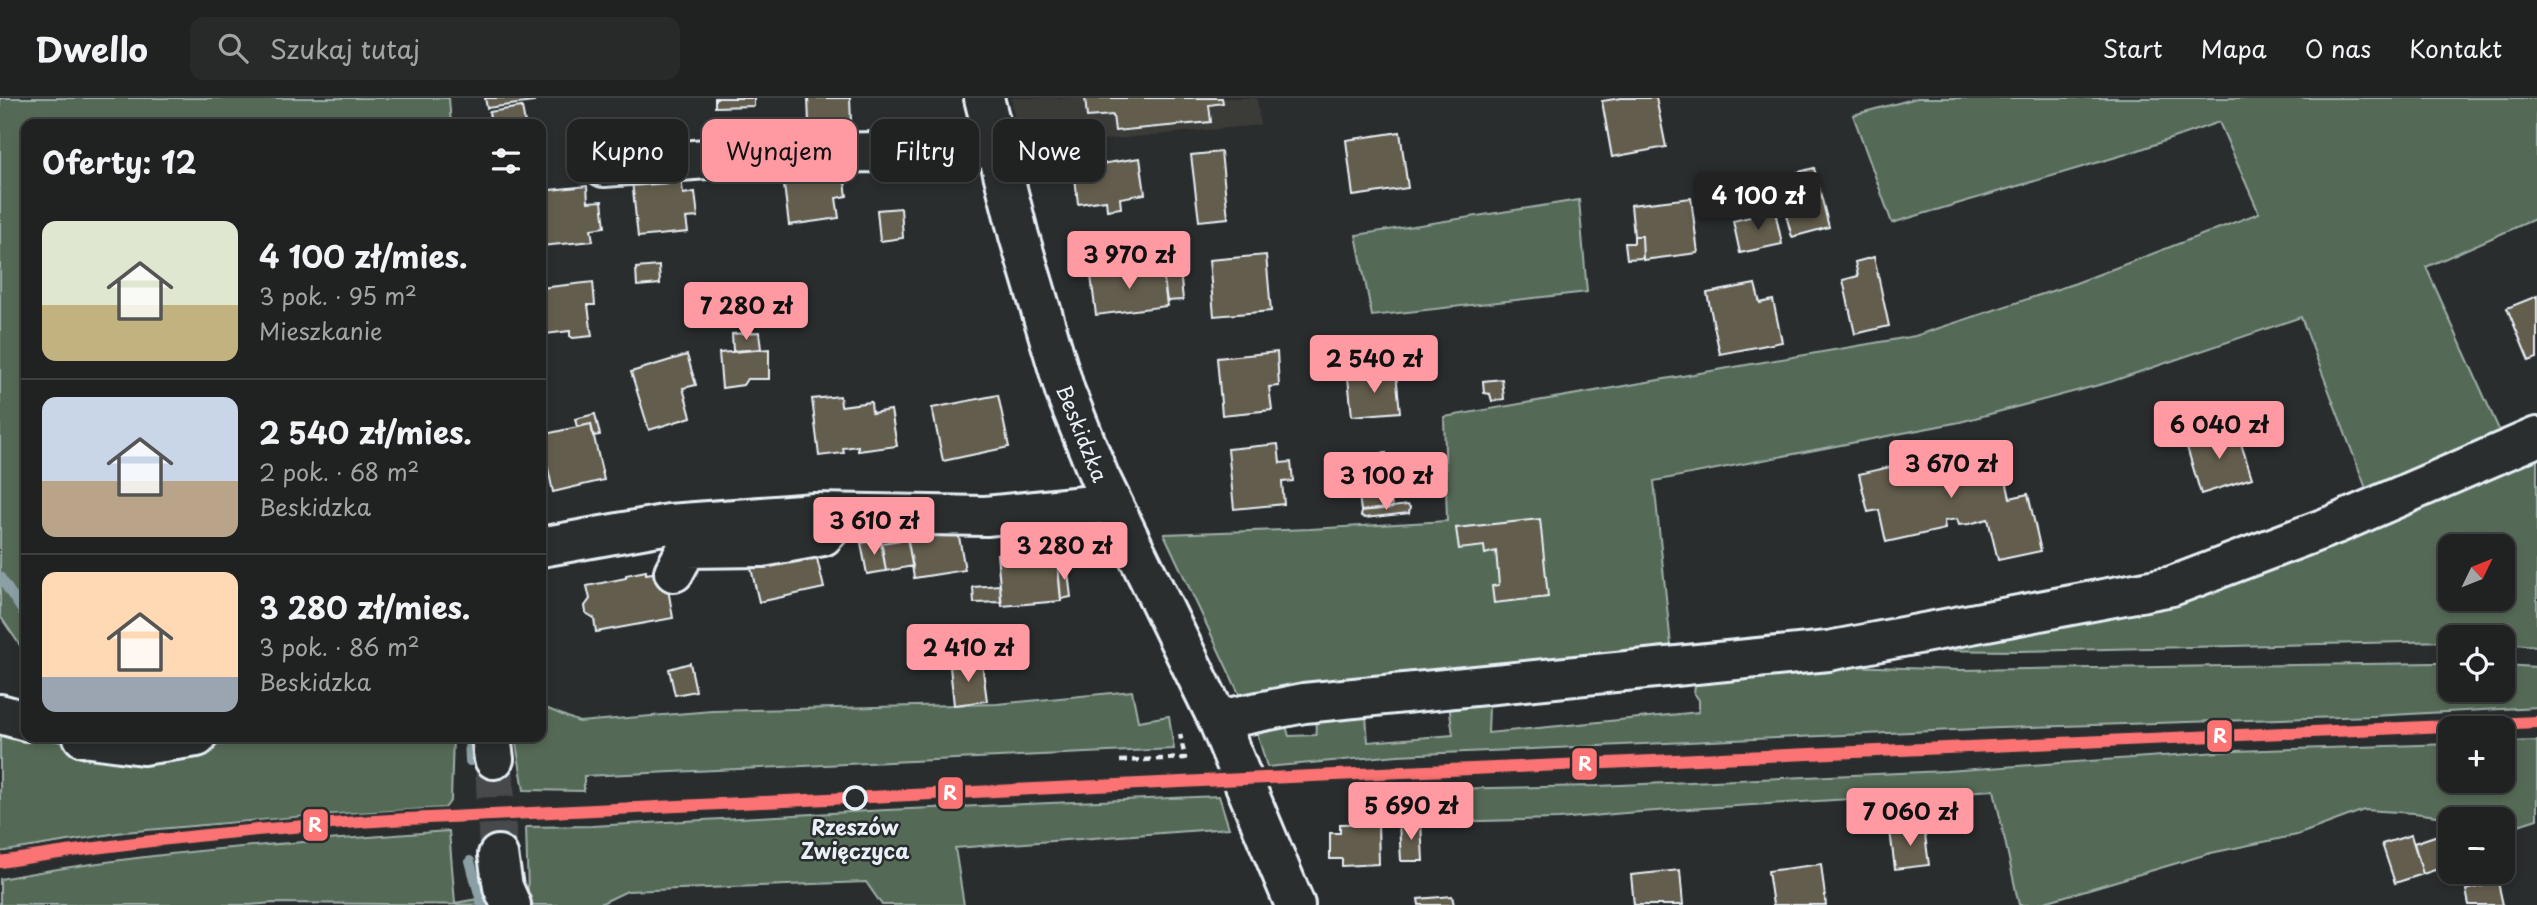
<!DOCTYPE html>
<html lang="pl">
<meta charset="utf-8">
<style>
body{margin:0;font-family:"Playpen Sans",sans-serif;background:#282a2a;color:#f1f3f6;height:100vh;display:flex;flex-direction:column;font-size:26px;white-space:nowrap}
*{box-sizing:border-box;margin:0}
p{font-size:23px;color:#a2a4a5}
.icon{flex:none;width:38px;height:38px;fill:none;stroke:currentColor;stroke-width:2;stroke-linecap:round;stroke-linejoin:round}
.map{position:relative;flex:1;overflow:hidden}
.panel{position:absolute;left:21px;top:21px;width:525px;height:623px;display:flex;flex-direction:column;background:#202222;border-radius:14px;box-shadow:0 4px 10px #0003,0 0 0 2px #3d3f40}
.panel>*{flex:none}
.top-card{position:absolute;left:567px;top:21px;width:665px;height:63px;display:flex;gap:14px}
.needle{width:46px;rotate:47deg}
.buttons{position:absolute;left:2438px;top:436px;display:grid;gap:14px}
.buttons a{display:grid;place-items:center;width:77px;height:77px;border-radius:14px;background:#202222;box-shadow:0 4px 10px #0003,0 0 0 2px #3d3f40;font-size:35px}
.price{position:absolute;translate:-50% -60px;padding:0 16px;border-radius:7px;background:#ff9aa2;color:#111;font-size:23px;line-height:46px;filter:drop-shadow(0 2px 4px #0008)}
.price::after{content:'';position:absolute;left:50%;top:42px;width:21px;height:16px;margin-left:-10px;background:inherit;clip-path:polygon(0 0,100% 0,50% 100%)}
.price.active{background:#222;color:#fff}
ul{padding:0;list-style:none}
li{display:flex;align-items:center;gap:21px;height:175px;padding:0 21px}
li+li{border-top:2px solid #3d3f40}
li span{display:grid;place-items:center;flex:none;width:196px;height:140px;border-radius:14px;color:#555}
li>.icon{margin-inline-start:auto}
span .icon{width:84px;height:84px;fill:#fffc;stroke-width:1}
li b{font-size:30px}
h2{display:flex;justify-content:space-between;align-items:center;height:84px;padding:0 21px;font-size:30px}
.chip{padding:0 24px;border-radius:14px;background:#202222;box-shadow:0 4px 10px #0003,0 0 0 2px #3d3f40;font-size:24px;line-height:63px}
.chip.active{background:#ff9aa2;color:#111}
header{display:flex;align-items:center;gap:42px;box-sizing:border-box;height:98px;padding:0 35px;background:#202222;border-bottom:2px solid #3d3f40}
header strong{font-size:33px}
nav{display:flex;gap:38px;margin-inline-start:auto;font-size:24px}
.search{width:490px;height:63px;background:#282a2a;display:flex;align-items:center;gap:18px;box-sizing:border-box;padding:0 24px;border-radius:14px;color:#a2a4a5;font-size:26px}
.map>svg:first-child{display:block}
.built{fill:#3b3b37}
.green{fill:#546b57;stroke:#9eaea8;stroke-width:2;fill-rule:evenodd}
.lines{fill:none;stroke-linecap:round;stroke-linejoin:round}
.stream{stroke:#8aa0a5;stroke-width:10}
.building{fill:#645d4d;stroke:#e8f1f8;stroke-width:2}
.minor-tunnel{stroke:#464a4c;stroke-width:38;stroke-dasharray:38 19;stroke-linecap:butt}
.minor-casing{stroke:#e8f1f8;stroke-width:44}
.path{stroke:#e8f1f8;stroke-width:4.5;stroke-dasharray:7 5;stroke-linecap:butt}
.minor{stroke:#2a2d2e;stroke-width:38}
.rail-1-casing{stroke:#2a2d2e;stroke-width:18}
.rail-1{stroke:#fc7373;stroke-width:12}
.stop-dot{fill:#2a2d2e;stroke:#e8f1f8;stroke-width:3.5}
.labels{text-anchor:middle;dominant-baseline:central;stroke-width:5;stroke-linejoin:round;paint-order:stroke}
.street-label{font-size:21px;fill:#e8f1f8;stroke:#2a2d2e}
.stop-label{font-size:21px;font-weight:bold;fill:#e8f1f8;stroke:#2a2d2e}
.line-badge{stroke:#2a2d2e;stroke-width:2.5}
.badge-label{font-size:19px;text-anchor:middle;font-weight:bold;fill:#fff}
</style>
<header>
<strong>Dwello</strong>
<div class="search"><svg class="icon" aria-label="search" viewBox="0 0 24 24"><circle cx="10" cy="10" r="6"/><path d="M15 15l6 6"/></svg>Szukaj tutaj</div>
<nav><a>Start</a><a>Mapa</a><a>O nas</a><a>Kontakt</a></nav>
</header>
<div class="map">
<svg width="2537" height="807" viewBox="0 0 2537 807">
<rect width="100%" height="100%" fill="#2a2d2e"/>
<filter id="ink" filterUnits="userSpaceOnUse"><feTurbulence type="fractalNoise" baseFrequency=".0143" numOctaves="2"/><feDisplacementMap in="SourceGraphic" scale="14" xChannelSelector="R" yChannelSelector="G"/><feConvolveMatrix kernelMatrix="1 2 1 2 8 2 1 2 1" color-interpolation-filters="sRGB"/></filter>
<g filter="url(#ink)">
<path class="built" d="M1011 0H1257L1260 27 1020 50Z"/>
<path class="green" d="M0 0H449L451 26H26V556L0 518Z
M1917 0H2537V120L2426 169 2501 336 2367 393 2301 219 2110 284 1960 324 1654 383 1672 557 1570 564 1492 566 1390 577 1240 598 1164 436 1310 431 1447 423 1444 319 1915 238 2076 185 2259 115 2219 24 2130 55 1892 125 1853 17Z
M1579 102 1587 194 1372 218 1356 137Z
M2537 352V548L2503 545 2502 539H2450V543L2020 553 1907 552 2041 525ZM2450 448H2502V500H2450Z
M2434 565H2450V592H2502L2503 567 2537 569V609L2373 618 2000 630 1398 657 1267 669 1257 634 1286 628 1289 638 1316 637 1315 611 1366 618 1368 644 1453 637 1449 606 1486 598 1489 608 1488 635 1699 614V602L1694 595 1696 581 1822 567 1960 572Z
M1132 593 1138 623 1169 618 1174 651 584 678V693L524 692 516 645 507 639H541V608L579 624 712 613 997 606Z
M0 637 47 641 114 656 193 651 268 639H453L451 702 445 710 320 717 124 734 0 754Z
M2537 643V721L2503 732 2502 721H2459L2414 715 2364 712 2297 737 2211 755 2035 807H2019L1994 692 1625 715 1559 721 1440 724 1438 691 1597 688 1946 673 2234 653 2450 646V682H2502L2503 644Z
M1219 698 1229 730 955 750 964 807H882L866 784 627 793 598 807H533L528 796 526 729 592 728 886 712Z
M449 733 455 805 494 798 497 807 273 805 251 807H0V781C148 753 299 744 449 733Z"/>
<g class="lines">
<path class="stream" d="M0 479 26 518
M469 639 470 663
M470 763 482 807"/>
</g>
<path class="building" d="M485 0H533L534 4 487 10Z
M715 0H754V8L715 9Z
M808 0H850L851 24 809 25Z
M1085 0H1222L1223 5 1209 7 1211 24 1115 33 1113 17 1087 19Z
M1621 0H1656L1666 49 1612 59 1602 3Z
M522 9 525 26H491L489 14Z
M1400 34 1408 90 1353 98 1346 42Z
M1221 54 1228 120 1199 123 1191 57Z
M1140 60 1145 96 1120 100 1121 110 1107 112 1106 102 1078 106 1074 70Z
M842 63 847 98 836 100 839 120 789 127 782 71Z
M1814 70 1829 129 1792 139 1776 80Z
M681 78 683 96 695 94 698 119 686 120 688 134 638 139 632 83Z
M587 88 588 104 602 103 605 129 591 131 593 143 541 148V93Z
M1691 100 1698 155 1643 162 1642 138H1634L1631 107Z
M901 110 903 140 880 143 877 112Z
M1775 113 1782 146 1740 155 1733 123Z
M1634 138H1642L1643 160 1627 161 1625 145H1634Z
M1266 157 1271 213 1214 218 1209 162Z
M1874 159 1889 228 1855 236 1843 182 1858 178 1855 164Z
M659 168 660 186 637 188 636 170Z
M1162 168 1167 208 1096 217 1091 178Z
M1180 172 1183 202 1167 203 1163 175Z
M593 184 595 207H588L592 238 573 240 570 238V233L546 236 541 190Z
M1755 186 1760 205 1773 202 1782 244 1720 256 1707 195Z
M2537 198V260L2529 263 2507 210Z
M759 234 761 251 733 253 732 236Z
M769 251V281H747L743 287 722 290 719 255Z
M1277 254 1279 288 1269 289 1272 312 1222 317 1217 260Z
M687 257 696 287 683 290 691 319 649 332 631 274Z
M1396 275 1400 314 1352 318 1348 280Z
M1502 281 1504 301 1492 303 1490 296 1484 295 1483 283Z
M998 297 1009 349 943 363 932 310Z
M840 298 841 308 871 304 872 315 891 312 897 348 858 353V348L843 350 844 355 819 358 812 301Z
M595 316 600 337 593 338 591 326 577 329 575 321Z
M591 326 604 382 553 394 541 337Z
M2236 330 2252 380 2201 396 2186 346Z
M1278 346 1280 365 1291 364 1293 383 1282 384 1284 406 1234 411 1228 351Z
M1987 347 1994 380 2005 378 2010 400 2028 396 2041 453 1998 462 1988 421 1969 426 1959 427 1957 421 1944 423 1945 431 1886 444 1879 412 1868 414 1859 376Z
M1386 355 1392 410 1361 413 1354 359Z
M1407 407 1410 409 1409 415 1365 420 1361 418 1362 413Z
M1540 421 1548 499 1494 505 1492 488 1499 487 1496 453 1485 456 1484 448 1459 451 1456 430Z
M958 433 965 472 914 480 908 442Z
M907 441 913 468 886 473 881 445Z
M881 442 886 473 867 476 861 445Z
M1056 451 1061 503 1002 508 997 456Z
M815 452 824 490 759 504 750 466Z
M1067 466 1071 499 1061 501 1058 467Z
M646 473V476L665 473 673 520 596 534 594 520 586 515 585 508 590 501 587 488 626 480V477Z
M1000 487 1001 504 974 505 973 489Z
M690 565 696 593 675 597 669 571Z
M982 565 987 603 954 607 950 569Z
M1421 724 1423 763H1401L1399 725Z
M1378 725 1379 766 1342 768V761H1330V735H1340V726Z
M1924 729 1929 767 1895 771 1890 733Z
M2450 733V767L2423 776 2414 745Z
M2411 737 2423 776 2395 785 2382 746Z
M1821 766 1826 807H1773L1768 773Z
M1680 772 1683 807H1634L1631 777Z
M2498 784 2503 807H2469L2466 792Z
M1452 798 1454 807H1419L1418 801Z"/>
<g class="lines">
<path class="minor-tunnel" d="M494 661 498 757"/>
<g class="minor-casing">
<path id="minor" d="M984 0 1019 138 1065 293 1099 378 1218 622 1295 807
M604 69 771 56 877 54 960 56 995 46
M541 449 669 426 814 415 986 418 1112 405
M674 474 687 450 762 449 823 438 833 427
M0 616 26 623
M1218 622 1304 605 1828 553 2172 488 2336 426 2537 339
M83 639 143 647 197 639
M491 639 494 661
M498 757 503 789 511 807"/>
</g>
<path class="path" d="M1120 663 1185 660 1180 636"/>
<use href="#minor" class="minor"/>
<g class="rail-1-casing">
<path id="rail-1" d="M0 764C135 742 270 729 407 721L1243 681 2537 624"/>
</g>
<use href="#rail-1" class="rail-1"/>
</g>
</g>
<circle class="stop-dot" cx="855" cy="700" r="11"/>
<g class="labels">
<g class="street-label">
<text transform="translate(1083 335) rotate(68)">Beskidzka</text>
</g>
<g class="stop-label">
<text x="855" y="728">Rzeszów<tspan x="855" dy="24">Zwięczyca</tspan></text>
</g>
</g>
<g class="line-badge">
<rect x="2206" y="621" width="27" height="34" rx="7" fill="#fc7373"/>
<rect x="1571" y="649" width="27" height="34" rx="7" fill="#fc7373"/>
<rect x="937" y="678" width="27" height="34" rx="7" fill="#fc7373"/>
<rect x="302" y="710" width="27" height="34" rx="7" fill="#fc7373"/>
</g>
<g class="badge-label">
<text x="2220" y="645">R</text>
<text x="1585" y="673">R</text>
<text x="950" y="702">R</text>
<text x="315" y="734">R</text>
</g>
</svg>
<div class="buttons">
<a><svg class="needle" viewBox="-14 -14 28 28"><path d="M0-13l5 13h-10z" fill="#e53935"/><path d="M0 13l5-13h-10z" fill="#a2a4a5"/></svg></a>
<a><svg class="icon" aria-label="locate" viewBox="0 0 24 24"><circle cx="12" cy="12" r="6"/><path d="M12 2v4M12 18v4M2 12h4M18 12h4"/></svg></a>
<a>+</a>
<a>−</a>
</div>
<b class="price active" style="left:1758px;top:134px">4 100 zł</b>
<b class="price" style="left:1129px;top:193px">3 970 zł</b>
<b class="price" style="left:746px;top:244px">7 280 zł</b>
<b class="price" style="left:1374px;top:297px">2 540 zł</b>
<b class="price" style="left:2219px;top:363px">6 040 zł</b>
<b class="price" style="left:1951px;top:402px">3 670 zł</b>
<b class="price" style="left:1386px;top:414px">3 100 zł</b>
<b class="price" style="left:874px;top:459px">3 610 zł</b>
<b class="price" style="left:1064px;top:484px">3 280 zł</b>
<b class="price" style="left:968px;top:586px">2 410 zł</b>
<b class="price" style="left:1411px;top:744px">5 690 zł</b>
<b class="price" style="left:1910px;top:750px">7 060 zł</b>
<div class="top-card">
<a class="chip">Kupno</a>
<a class="chip active">Wynajem</a>
<a class="chip">Filtry</a>
<a class="chip">Nowe</a>
</div>
<section class="panel">
<h2>Oferty: 12<svg class="icon" aria-label="filters" viewBox="0 0 24 24"><path d="M4 7h16M4 17h16"/><circle cx="9" cy="7" r="2"/><circle cx="15" cy="17" r="2"/></svg></h2>
<ul>
<li><span style="background:linear-gradient(#dfe7d0 60%,#c2b280 0)"><svg class="icon" aria-label="home" viewBox="0 0 24 24"><path d="M3 11l9-7 9 7M6 9v11h12V9"/></svg></span><div><b>4 100 zł/mies.</b><p>3 pok. · 95 m²</p><p>Mieszkanie</p></div></li>
<li><span style="background:linear-gradient(#c9d6e8 60%,#b9a48a 0)"><svg class="icon" aria-label="home" viewBox="0 0 24 24"><path d="M3 11l9-7 9 7M6 9v11h12V9"/></svg></span><div><b>2 540 zł/mies.</b><p>2 pok. · 68 m²</p><p>Beskidzka</p></div></li>
<li><span style="background:linear-gradient(#ffd9b3 75%,#9aa5b1 0)"><svg class="icon" aria-label="home" viewBox="0 0 24 24"><path d="M3 11l9-7 9 7M6 9v11h12V9"/></svg></span><div><b>3 280 zł/mies.</b><p>3 pok. · 86 m²</p><p>Beskidzka</p></div></li>
</ul>
</section>
</div>
